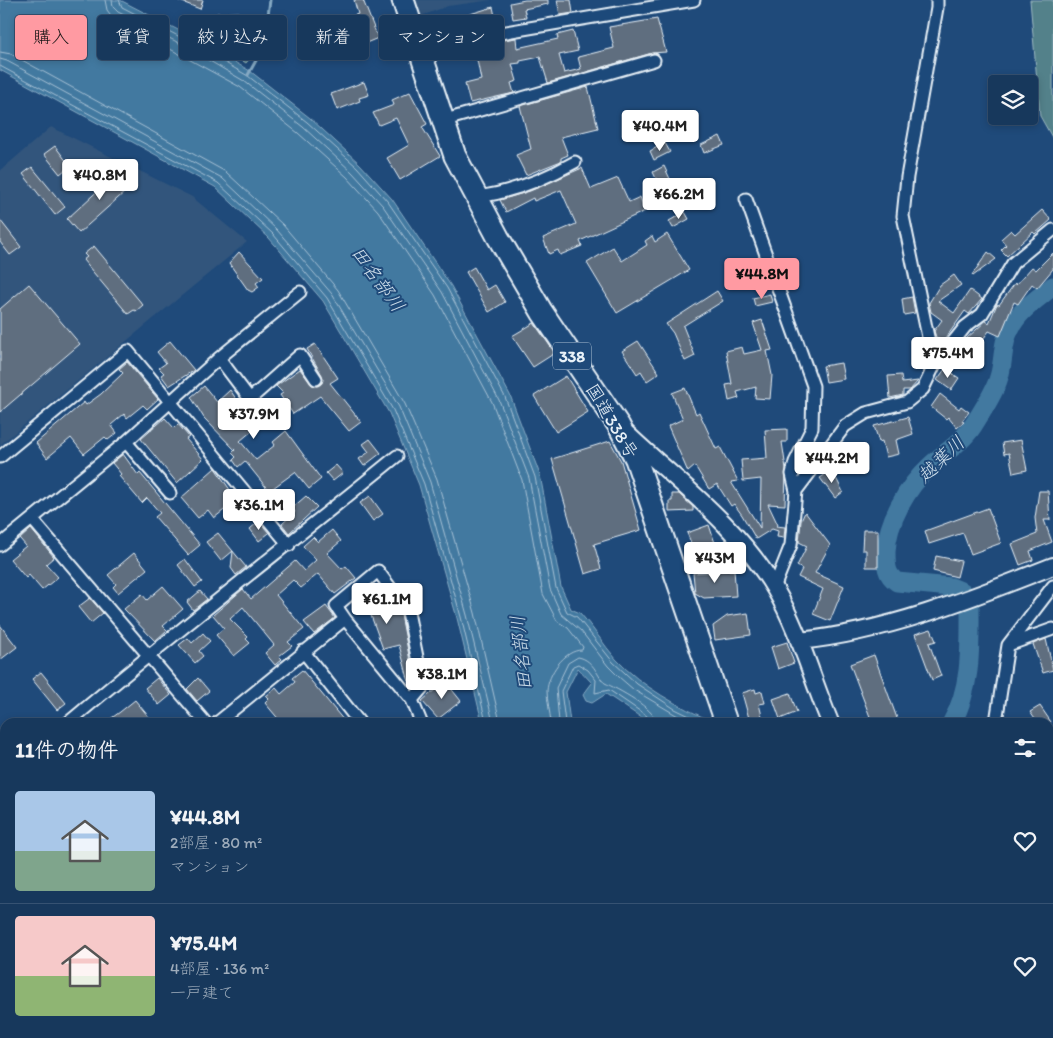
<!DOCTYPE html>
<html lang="ja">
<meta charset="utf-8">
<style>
body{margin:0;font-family:Itim,"Klee One",sans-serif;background:#203f62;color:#f1f3f6;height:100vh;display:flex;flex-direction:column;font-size:19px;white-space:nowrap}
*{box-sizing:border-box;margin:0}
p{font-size:16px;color:#9eacbb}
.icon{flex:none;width:28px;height:28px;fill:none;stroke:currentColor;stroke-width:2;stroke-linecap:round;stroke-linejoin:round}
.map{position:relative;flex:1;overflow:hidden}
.details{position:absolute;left:0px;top:718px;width:1054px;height:321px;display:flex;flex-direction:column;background:#17385c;border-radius:15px 15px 0 0;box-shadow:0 2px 8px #0003,0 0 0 1px #365272}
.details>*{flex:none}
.guide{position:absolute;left:15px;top:15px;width:500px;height:45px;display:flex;gap:10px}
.controls{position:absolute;left:988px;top:75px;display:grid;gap:10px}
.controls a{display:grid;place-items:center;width:50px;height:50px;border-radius:5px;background:#17385c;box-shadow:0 2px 8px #0003,0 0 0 1px #365272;font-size:25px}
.price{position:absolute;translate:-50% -42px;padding:0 11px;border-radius:5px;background:#fff;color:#222;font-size:16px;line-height:32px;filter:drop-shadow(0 1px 2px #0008)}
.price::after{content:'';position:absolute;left:50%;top:30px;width:15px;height:11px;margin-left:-8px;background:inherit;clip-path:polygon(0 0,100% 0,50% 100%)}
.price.current{background:#ff9aa2;color:#111}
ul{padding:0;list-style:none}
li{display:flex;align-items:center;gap:15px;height:125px;padding:0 15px}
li+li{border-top:1px solid #365272}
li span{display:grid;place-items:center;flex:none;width:140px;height:100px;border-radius:5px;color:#555}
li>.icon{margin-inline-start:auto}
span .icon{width:60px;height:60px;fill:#fffc;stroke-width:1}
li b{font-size:21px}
h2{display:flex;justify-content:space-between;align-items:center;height:60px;padding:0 15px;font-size:21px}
.pill{padding:0 18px;border-radius:5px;background:#17385c;box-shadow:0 2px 8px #0003,0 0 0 1px #365272;font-size:18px;line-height:45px}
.pill.current{background:#ff9aa2;color:#111}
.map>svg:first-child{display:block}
.built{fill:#32557c}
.green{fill:#52818a;stroke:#9db9c1}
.water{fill:#4379a0;stroke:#85a9c3}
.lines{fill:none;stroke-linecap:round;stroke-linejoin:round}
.shore{stroke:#a6c1d5;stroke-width:1}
.stream{stroke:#85a9c3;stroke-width:3}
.river{stroke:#4379a0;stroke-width:19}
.building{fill:#5f6e7f;stroke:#e8f1f8}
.street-casing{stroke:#e8f1f8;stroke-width:15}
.secondary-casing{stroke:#e8f1f8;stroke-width:20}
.highway-casing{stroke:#e8f1f8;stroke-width:25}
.street{stroke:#1f4a7a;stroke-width:11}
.secondary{stroke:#1f4a7a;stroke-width:16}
.highway{stroke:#1f4a7a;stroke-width:21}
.labels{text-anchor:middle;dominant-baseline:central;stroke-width:4;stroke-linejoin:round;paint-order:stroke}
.shield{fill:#1f4a7a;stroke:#acbfd2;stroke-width:1}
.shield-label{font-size:16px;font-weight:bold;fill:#e8f1f8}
.street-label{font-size:18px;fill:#e8f1f8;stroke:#1f4a7a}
.water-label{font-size:19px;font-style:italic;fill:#cfdfeb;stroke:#1f4a7a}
</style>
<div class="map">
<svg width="1053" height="1038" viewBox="0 0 1053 1038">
<rect width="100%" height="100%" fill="#1f4a7a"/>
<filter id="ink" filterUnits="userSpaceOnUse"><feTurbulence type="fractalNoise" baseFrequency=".02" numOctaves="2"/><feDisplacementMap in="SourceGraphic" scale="10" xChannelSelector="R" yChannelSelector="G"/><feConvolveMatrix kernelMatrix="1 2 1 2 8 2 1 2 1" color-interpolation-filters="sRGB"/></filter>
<g filter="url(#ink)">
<path class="built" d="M416 0H492L448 6 421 16Z
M51 127 192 197 247 242 0 445V171Z"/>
<path class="green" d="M1030 0H1053V139L1040 116Z
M238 12 256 24C259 39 257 51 246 63L194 29 217 13Z"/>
<path class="water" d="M0 0H120L184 33 250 71 310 118 360 164 392 199 451 286 510 395 540 475 561 587 571 609 580 613C593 627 603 644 616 659 642 687 679 707 714 722H648L606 694 592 703 586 701 583 695 592 683 578 668 566 692 570 722H482L457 618 419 485 389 413 323 301 269 238 215 187 0 70Z
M547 1034H618L619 1038H548Z"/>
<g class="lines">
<path class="shore" d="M105 0 107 10 113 18 240 87 298 133 347 177 378 211 435 295 492 402 522 480 543 594 557 621 568 628 583 647 582 650C564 650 548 674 547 691 547 701 550 712 551 722
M112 0 113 7 118 12 179 43 244 81 303 127 352 172 383 206 442 292 499 400 529 478 550 589 561 614 581 631 608 666 619 677 634 690 688 722
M119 0 122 7 182 38 248 76 307 122 357 167 388 202 447 288 505 397 535 477 556 588 567 612 577 617 613 662 637 684 675 709 702 722
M0 52 11 54 226 172 283 225 338 290 405 404 437 479 475 613 500 722
M0 59 7 61 222 178 277 230 332 294 399 407 430 482 467 615 493 722
M0 66 218 183 273 234 327 298 393 410 424 484 461 617 486 722
M559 722 556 688 568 663 578 657C595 660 598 679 605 683 617 689 655 708 656 722
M565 722 561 691 573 666 578 664 588 670 596 680 595 693 609 690 647 716 649 722"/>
<path class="stream" d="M248 75 264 46 270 0"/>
<path class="river" d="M963 592 951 587 897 582C886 575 886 565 886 552 887 522 907 487 930 466 946 451 965 441 976 421 984 408 995 392 999 377 1004 362 1002 342 1010 329 1019 310 1038 299 1053 286
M952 722C972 687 970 646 970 607
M1049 757 1053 755"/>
</g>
<path class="building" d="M177 0H203L200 9Z
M354 0H363L378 38 347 51 336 22 358 14Z
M525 0H548V4L524 9 526 17 513 19 510 3Z
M557 0H571L573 13 560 15Z
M493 7 496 21 459 32 457 18Z
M316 18 322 31 310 36 304 23Z
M657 19 666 52 652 53 548 83 540 57 520 61V63L512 64 517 81 511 83 514 93 470 103 465 84 481 80 474 45 516 38 517 48 558 39 557 35 573 31 578 51 559 55 564 73 581 69 578 57 614 48 609 27Z
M364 82 369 95 359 98 360 101 337 110 331 94Z
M588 87 598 128 561 137 568 155 561 158V161L526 175 516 155 531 149 520 106Z
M410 92 427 124 422 127 440 156 400 180 387 158 409 145 396 118 379 125 373 113 394 105 392 100Z
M720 136 724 145 704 153 701 145Z
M665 143 670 152 654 160 650 151Z
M55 146 70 166 60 174 44 154Z
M664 166 671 181 660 187 653 172Z
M32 167 65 207 55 215 23 174Z
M582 168 591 189 618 178 629 202 640 197 645 211 580 241 582 246 560 255 558 250 549 254 543 238 576 224 561 190 534 201 533 198 506 212 500 200 530 191Z
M118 172 136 182 79 233 67 219Z
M1042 210 1051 220 1035 234 1033 232 1007 256 1001 250 1006 245 1001 239 1011 230 1015 234Z
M685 212 689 219 673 228 669 221Z
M0 220 21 247 10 255 0 242Z
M667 234 689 270 617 313 587 263 613 247 622 261 647 245 645 241 652 236 655 242Z
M94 246 143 305 136 311 134 310 128 314 83 260 87 257 84 254Z
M239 252 263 278 256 283 259 287 252 292 248 290 229 263Z
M988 252 996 259 973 276 972 275Z
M1053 253V269L1037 288 1032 284 1018 304 1014 302 1000 336 989 331 978 346 967 338 986 321 989 323 997 304 999 305 1015 283 1016 285 1032 267 1036 270Z
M474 267 487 290 495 285 505 302 489 312 466 272Z
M954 275 961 285 938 301 954 313 970 290 982 299 969 314 965 311 943 342 936 337 934 331 942 320 931 312 929 303 940 285Z
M29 284 80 344 0 412V309Z
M717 291 723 301 683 326 695 356 685 361 673 333 666 324Z
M770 294 772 302 755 306 753 298Z
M912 297 915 313 904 315 902 299Z
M762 320 772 350 767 351 772 375 770 399 755 398 756 387 737 392 739 398 729 401 726 385 732 384 726 351 742 347 744 354 762 350 753 323Z
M534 323 555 353 533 367 512 336Z
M170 341 194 370 169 386 161 375 164 373 159 368 166 363 157 352Z
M638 341 659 373 647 381 641 371 637 374 622 351Z
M315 344 338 378 330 383 361 422 349 431 320 396 293 414 280 395 283 393 276 386 300 369 312 385 317 386 322 383V375L307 349Z
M127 362 158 399 147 409 143 405 127 418 124 414 111 425 117 433 108 440 105 437 84 454 71 438 47 458 36 443 84 402 86 405 101 394 123 373 119 369Z
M841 363 844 379 826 382 823 366Z
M945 369 959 378 951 390 937 380Z
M901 375 902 383 918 381 910 390H903V395L890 398 888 376Z
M566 376 588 412 556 432 534 396Z
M204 386 217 402 230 390 245 412 261 401 268 409 254 420 259 425 240 441 256 460 275 445 273 442 286 431 321 479 309 489 295 472 269 491 245 461 238 467 233 460 236 457 232 453 235 450 204 418 191 397Z
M685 388 696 414 699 412 716 449 720 447 738 481 731 482 760 528 761 479 743 481 741 460 767 458 765 430 787 429V442H782L786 469 785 505 768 504 778 525 776 526 785 527 784 538 777 537 778 531 772 529 756 539 742 515 734 504 731 506 717 484 709 489 695 466 688 472 668 426 683 419 672 393Z
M940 394 959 409 961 406 969 412 962 421 964 422 957 428 948 417 946 419 931 407Z
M908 417 913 434 896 440 899 454 886 457 882 441 879 442 874 426Z
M165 418 174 428 178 424 189 437 186 439 203 459 177 483 141 439Z
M370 439 381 453 364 466 359 459 369 452 363 444Z
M1021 440 1027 470 1013 473 1009 453 1004 454 1002 443Z
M610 441 621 461 641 530 594 544 601 569 585 574 552 459Z
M123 454 138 475 140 473 200 545 188 555 155 517 160 513 147 498 142 503 119 476 121 474 112 463Z
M336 465 343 473 333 481 326 473Z
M215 468 237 500 214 518 208 510 198 518 181 498Z
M832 470 843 492 835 498 820 478Z
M1039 491H1048L1050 520H1044L1052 542 1030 551 1033 560 1020 565 1012 544 1037 534 1035 518Z
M672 494H679L693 507V511L669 512V501H672Z
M306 496 317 507 289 533 282 524 295 512 292 508Z
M370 496 383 514 373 521 360 503Z
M988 508 1001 543 971 554 963 533 929 544 925 531Z
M805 512 830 545 815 573 844 586 830 621 813 614 823 589 798 577 802 569 797 566 807 546 799 542 801 521Z
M259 521 269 533 259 541 250 529Z
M709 525 715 543 694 550 687 533Z
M31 529 54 557 46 564 58 577 42 590 29 575 26 578 10 559 26 546 20 539Z
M332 530 341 541 327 553 342 569 346 566 356 578 335 594 318 574 301 588 293 580 276 595 304 629 288 642 292 646 279 656 282 659 275 665 265 653 274 645 243 607 230 619 248 637 246 639 250 643 234 656 216 635 224 628 213 615 243 589 251 599 295 561 304 571 316 560 303 546 313 537 318 542Z
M863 530H878V567H866V550H862Z
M218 533 246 567 236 575 231 568 233 551 221 561 206 542Z
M134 553 147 569 118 593 113 587 116 584 108 575Z
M936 556 961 561 957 577 933 571Z
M185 559 202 582 195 587 178 565Z
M734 570 736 596 704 598 695 593 693 573Z
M163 586 183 609 163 626 167 630 155 641 124 609 142 594 147 600Z
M382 589 387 596 390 608 395 607 401 615 414 681 409 682 399 645 383 649 369 610 360 613 357 598Z
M200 591 207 599 193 610 187 602Z
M90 598 103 613 91 623 78 607Z
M326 606 335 618 314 634 304 622Z
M748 613 751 635 715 640 713 626 727 616Z
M0 625 17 647 0 660Z
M931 629 936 641 929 643 941 676 932 680 915 634Z
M203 633 210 641 199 651 203 656 195 663 179 645 188 638 192 643Z
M1046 639 1053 670 1043 673 1033 644Z
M787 642 794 663 778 669 771 647Z
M874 655 898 721 894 722H872L850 664Z
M302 670 345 722H281L265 703 269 699 266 696 276 688 281 694 295 682 292 678Z
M41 672 66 703 57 710 32 679Z
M157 678 171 695 159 705 145 688Z
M198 678 209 691 197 701 187 689Z
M445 681 461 701 438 719 422 701Z
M755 689 756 693 762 691 765 703 759 704 763 720 750 722 742 693Z
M790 693 797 712 780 719 773 699Z
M135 700 153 722H106L120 712Z
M1040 706 1051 722H1037L1030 712Z"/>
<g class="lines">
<g class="street-casing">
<path id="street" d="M418 47 694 0
M442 121 654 60
M478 197C512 192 545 179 575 162
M746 199 813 386 812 428 795 462 792 474 796 491 791 545 774 588
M219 358 250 399 300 355 316 379
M934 366 965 327 982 314 1013 263 1053 230
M126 442 170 493
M0 457 128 351 289 545
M796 491 845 426 866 413 907 402 923 389 934 366 903 216 907 177 937 8V0
M32 519 205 722
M0 545 126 442 219 358 300 292
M345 619 336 606 378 571 408 612 423 687 412 700
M1008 645 1053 629
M303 651 359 722
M69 722C176 631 288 545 397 456
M218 722 345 619 412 700 421 722
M996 722 1008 645 1053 586
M0 775 5 781
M0 952 5 948
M209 1034 212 1038
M453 1034 454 1038
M268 1038 273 1034
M355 1038 360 1034
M478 1038 483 1034"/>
</g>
<g class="secondary-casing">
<path id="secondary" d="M627 434C678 482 739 527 775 589 799 630 812 679 830 722
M799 641C887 632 972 598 1053 566
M0 1014 5 1020
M17 1034 20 1038
M927 1034V1038"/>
</g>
<g class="highway-casing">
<path id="highway" d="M403 0 455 156 498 237 542 312 619 426 636 459 726 722
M772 1038 773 1034"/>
</g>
<use href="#street" class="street"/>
<use href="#secondary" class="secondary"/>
<use href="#highway" class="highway"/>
</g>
</g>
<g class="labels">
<rect class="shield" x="553" y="342.5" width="38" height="27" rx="4"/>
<g class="shield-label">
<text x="572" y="356">338</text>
</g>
<g class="street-label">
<text transform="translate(612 421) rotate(59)">国道338号</text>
</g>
<g class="water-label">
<text transform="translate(378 279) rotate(54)">田名部川</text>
<text transform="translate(941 459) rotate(-44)">越葉川</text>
<text transform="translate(521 653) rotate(-96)">田名部川</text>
</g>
</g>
</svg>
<div class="controls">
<a><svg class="icon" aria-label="layers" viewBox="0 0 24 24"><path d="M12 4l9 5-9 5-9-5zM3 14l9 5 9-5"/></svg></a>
</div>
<b class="price" style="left:660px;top:152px">¥40.4M</b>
<b class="price" style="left:100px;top:201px">¥40.8M</b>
<b class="price" style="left:679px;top:220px">¥66.2M</b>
<b class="price current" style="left:762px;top:300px">¥44.8M</b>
<b class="price" style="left:948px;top:379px">¥75.4M</b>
<b class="price" style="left:254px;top:440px">¥37.9M</b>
<b class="price" style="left:832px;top:484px">¥44.2M</b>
<b class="price" style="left:259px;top:531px">¥36.1M</b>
<b class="price" style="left:715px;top:584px">¥43M</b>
<b class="price" style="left:387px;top:625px">¥61.1M</b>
<b class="price" style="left:442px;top:700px">¥38.1M</b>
<div class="guide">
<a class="pill current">購入</a>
<a class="pill">賃貸</a>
<a class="pill">絞り込み</a>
<a class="pill">新着</a>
<a class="pill">マンション</a>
</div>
<section class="details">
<h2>11件の物件<svg class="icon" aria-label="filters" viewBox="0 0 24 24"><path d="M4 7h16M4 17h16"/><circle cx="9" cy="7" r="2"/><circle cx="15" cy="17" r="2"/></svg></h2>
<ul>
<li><span style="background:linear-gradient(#a9c7e8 60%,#7fa58c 0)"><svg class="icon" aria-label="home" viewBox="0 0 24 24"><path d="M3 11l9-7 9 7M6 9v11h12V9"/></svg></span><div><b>¥44.8M</b><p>2部屋 · 80 m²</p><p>マンション</p></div><svg class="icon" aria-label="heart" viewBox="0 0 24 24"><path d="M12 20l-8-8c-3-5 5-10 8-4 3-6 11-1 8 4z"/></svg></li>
<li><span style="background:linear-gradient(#f6c9c9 60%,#8fb573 0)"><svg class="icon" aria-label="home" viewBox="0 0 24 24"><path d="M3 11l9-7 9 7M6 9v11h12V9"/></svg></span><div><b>¥75.4M</b><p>4部屋 · 136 m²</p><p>一戸建て</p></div><svg class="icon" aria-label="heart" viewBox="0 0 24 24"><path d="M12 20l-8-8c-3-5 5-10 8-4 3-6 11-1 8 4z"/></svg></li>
</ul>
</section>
</div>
